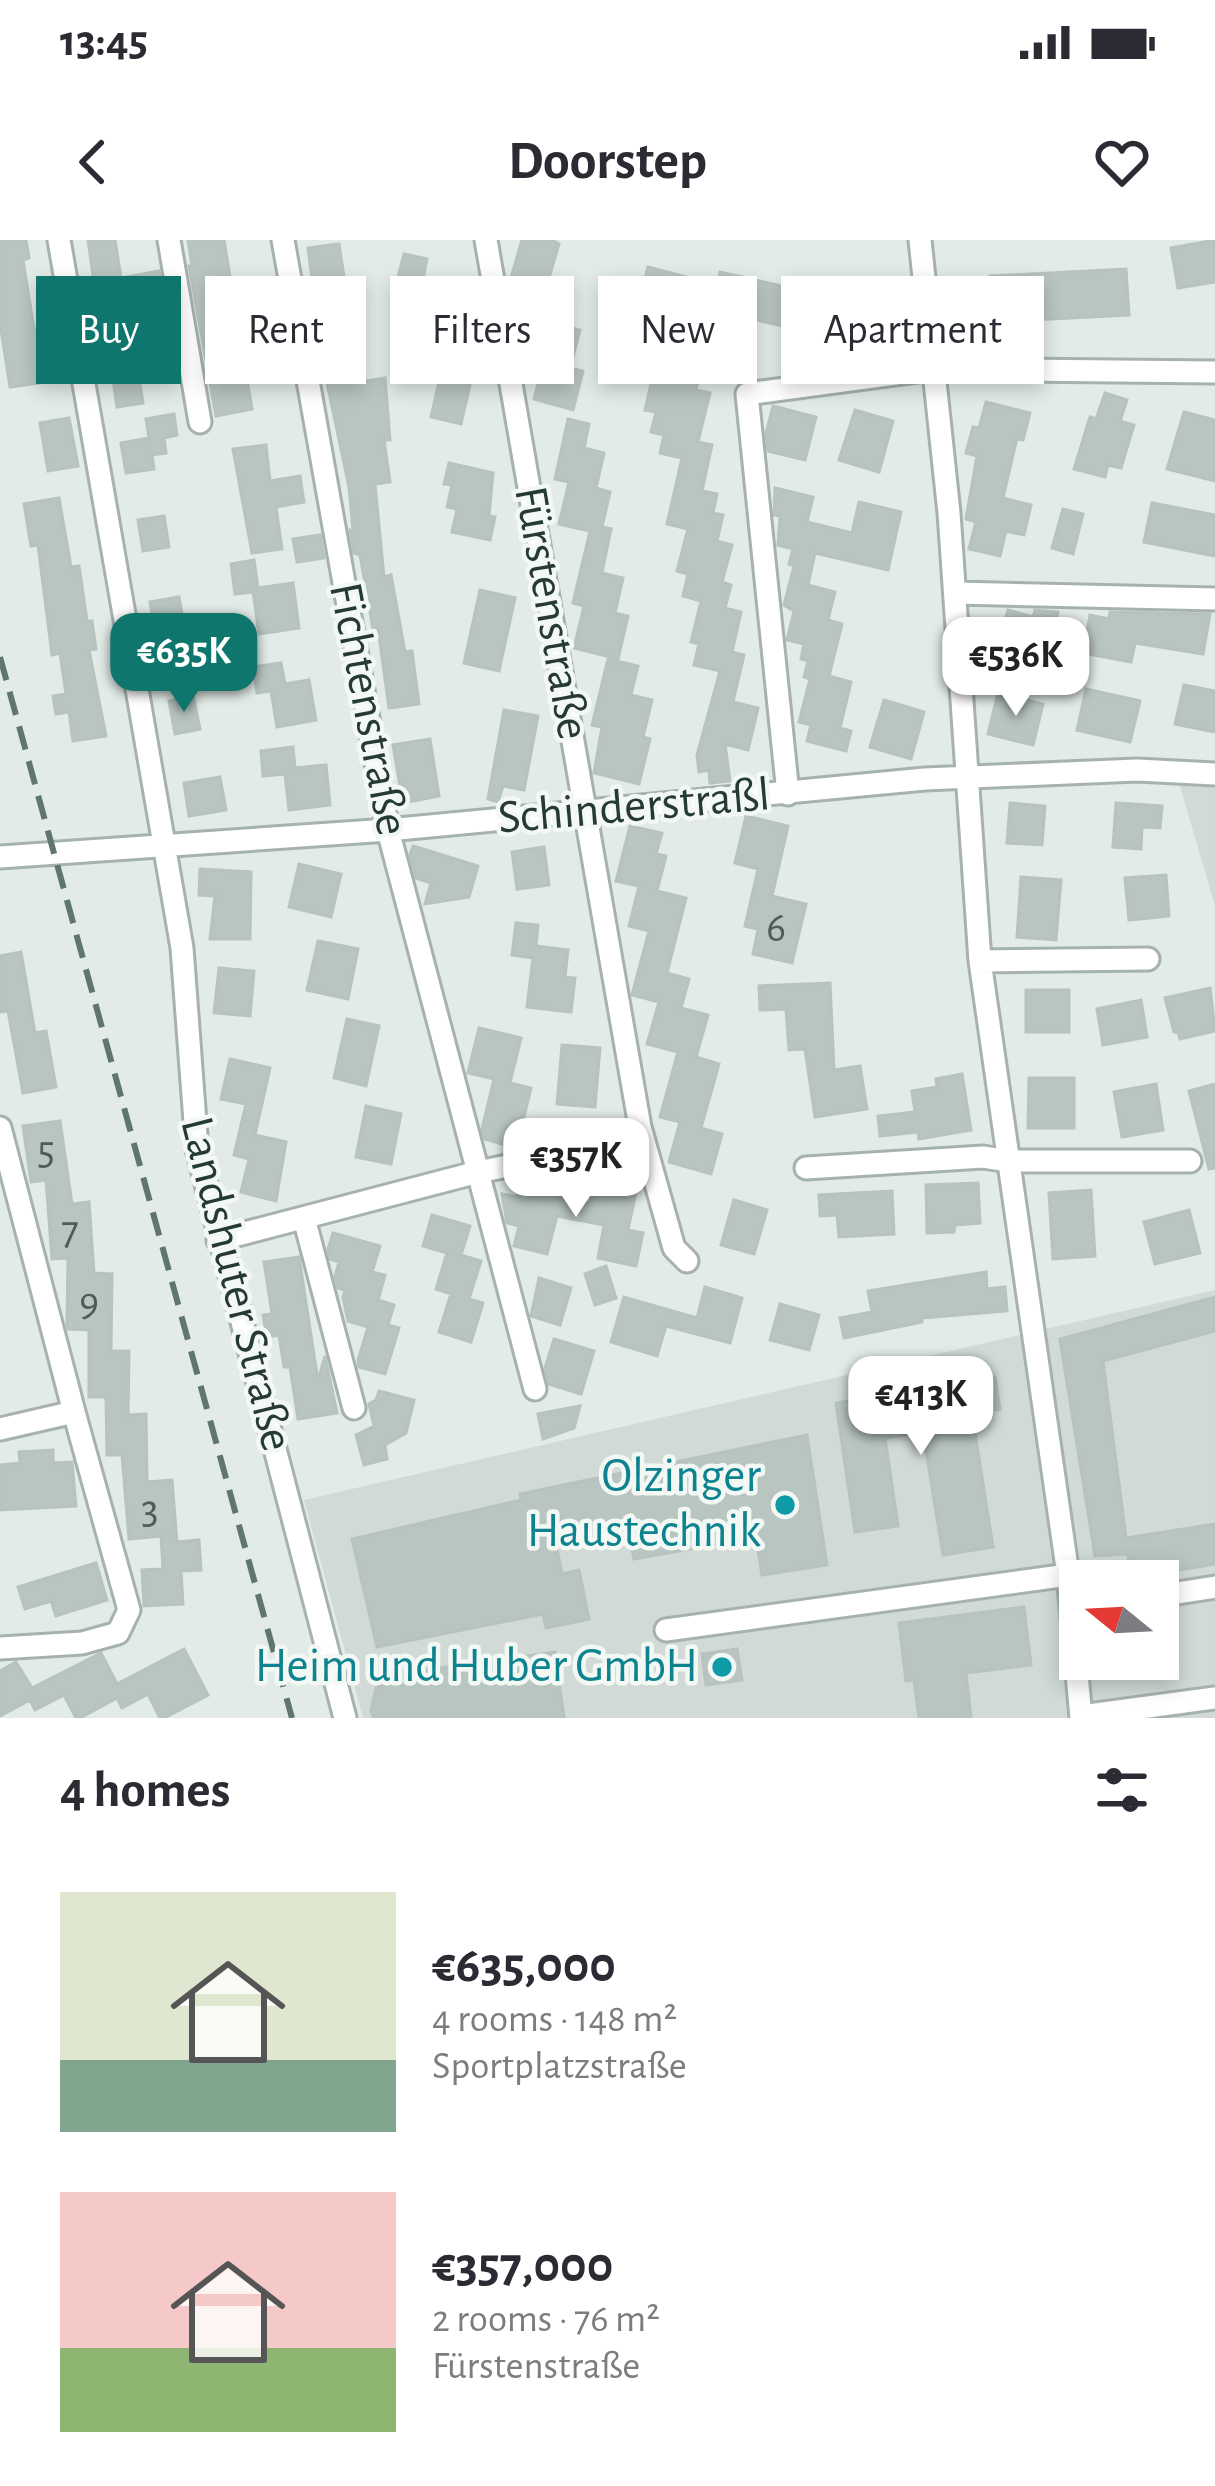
<!DOCTYPE html>
<meta charset="utf-8">
<style>
body{margin:0;font-family:"Alegreya Sans",sans-serif;background:#f2f2f3;color:#2b2b33;height:100vh;display:flex;flex-direction:column;font-size:45px;white-space:nowrap}
*{box-sizing:border-box;margin:0}
p{font-size:39px;color:#7c7c81}
.icon{flex:none;width:66px;height:66px;fill:none;stroke:currentColor;stroke-width:2;stroke-linecap:round;stroke-linejoin:round}
.map{position:relative;height:1478px;overflow:hidden}
.panel{display:flex;flex-direction:column;background:#fff;flex:1}
.panel>*{flex:none}
.banner{position:absolute;left:36px;top:36px;width:1143px;height:108px;display:flex;gap:24px}
.needle{width:78px;rotate:288deg}
.controls{position:absolute;left:1059px;top:1320px;display:grid;gap:24px}
.controls a{display:grid;place-items:center;width:120px;height:120px;border-radius:0px;background:#fff;box-shadow:0 6px 18px #0003;font-size:60px}
.price{position:absolute;translate:-50% -102px;padding:0 27px;border-radius:24px;background:#fff;color:#222;font-size:39px;line-height:78px;filter:drop-shadow(0 3px 6px #0008)}
.price::after{content:'';position:absolute;left:50%;top:72px;width:36px;height:27px;margin-left:-18px;background:inherit;clip-path:polygon(0 0,100% 0,50% 100%)}
.price.active{background:#0f766e;color:#fff}
ul{padding:0;list-style:none}
li{display:flex;align-items:center;gap:36px;height:300px;padding:0 60px}
li span{display:grid;place-items:center;flex:none;width:336px;height:240px;border-radius:0px;color:#555}
li>.icon{margin-inline-start:auto}
span .icon{width:144px;height:144px;fill:#fffc;stroke-width:1}
li b{font-size:51px}
h2{display:flex;justify-content:space-between;align-items:center;height:144px;padding:0 60px;font-size:51px}
.pill{padding:0 42px;border-radius:0px;background:#fff;box-shadow:0 6px 18px #0003;font-size:42px;line-height:108px}
.pill.active{background:#0f766e;color:#fff}
.status{display:flex;justify-content:space-between;align-items:center;height:84px;padding:0 60px;background:#fff;direction:ltr}
.status svg{height:33px;fill:currentColor}
header{display:flex;justify-content:space-between;align-items:center;height:156px;padding:0 60px;background:#fff;font-size:54px;font-weight:700}
.map>svg:first-child{display:block}
.built{fill:#d1dad6;fill-rule:evenodd}
.building{fill:#b8c5c0;stroke:#b6c3be;stroke-width:3}
.lines{fill:none;stroke-linecap:round;stroke-linejoin:round}
.minor-casing{stroke:#a6b2ae;stroke-width:27}
.minor{stroke:#fff;stroke-width:21}
.rail{stroke:#5f756f;stroke-width:6;stroke-dasharray:24 12;stroke-linecap:butt}
.culture-dot{fill:#0f9aa8;stroke:#f3f8f5;stroke-width:4.5}
.labels{text-anchor:middle;dominant-baseline:central;stroke-width:9;stroke-linejoin:round;paint-order:stroke}
.number-label{font-size:42px;fill:#4a5d57}
.street-label{font-size:48px;fill:#253a34;stroke:#f3f8f5}
.culture-label{font-size:48px;fill:#0d838f;stroke:#f3f8f5;text-anchor:end}
</style>
<div class="status"><b>13:45</b><svg viewBox="0 0 49 12"><path d="M0 12V9h3v3zM5 12V6h3v6zM10 12V3h3v9zM15 12V0h3v12zM26 1h20v11H26zM47 4h2v5h-2z"/></svg></div>
<header><svg class="icon" aria-label="back" viewBox="0 0 24 24"><path d="M15 5l-7 7 7 7"/></svg>Doorstep<svg class="icon" aria-label="heart" viewBox="0 0 24 24"><path d="M12 20l-8-8c-3-5 5-10 8-4 3-6 11-1 8 4z"/></svg></header>
<div class="map">
<svg width="1215" height="1478" viewBox="0 0 1215 1478">
<rect width="100%" height="100%" fill="#e2ebe7"/>
<path class="built" d="M1179 543 1215 547V666Z
M1215 1050V1478H363L304 1260ZM1080 1341H1158V1419H1080Z"/>
<path class="building" d="M0 0H26L29 18 23 20 34 89 47 87 54 141 10 147 0 83Z
M88 0H115L121 38 159 31 167 76 130 82 143 163 117 167 106 91 101 92Z
M188 0H224L252 169 216 176 189 26H192Z
M522 0H552L559 4 546 48 511 38Z
M1215 0V42L1178 48 1171 8Z
M339 4 360 142 385 138 390 200H384L390 242 375 244 384 337 391 335 405 412 412 411 419 464 389 468 378 388 373 389 360 315 354 313 350 290H353L349 247 323 124 308 8Z
M404 14 427 19 423 39 462 49 453 90 412 81 421 42 398 37Z
M648 27 717 45 720 32 817 54 807 92 749 78 738 127 703 119 696 150 710 153 698 202 712 205 702 251 717 254 713 273 723 275 717 301 732 305 722 342 731 345 725 368 741 372 732 412 744 415 733 462 758 468 748 510 725 504 730 541 710 543 709 530 699 532 697 515 720 431 694 425 699 404 691 402 701 361 683 356 688 334 677 331 688 289 667 284 682 218 660 213 664 195 651 192 656 172 645 170 652 139 639 136 652 84 634 80Z
M1126 29 1129 75 992 82 990 36Z
M552 52 571 58 563 86 580 90 570 128 583 131 573 170 534 159 544 121 534 118Z
M852 63 893 71 884 118 843 110Z
M442 129 472 136 461 184 431 177Z
M1105 153 1127 160 1120 181 1134 185 1121 228 1108 225 1105 237 1074 229 1090 177 1096 179Z
M986 162 1030 173 1023 200 1017 198 1003 258 1031 265 1024 295 1006 291 1000 316 969 309 976 282 966 279 977 216 966 213 973 187 979 188Z
M773 166 816 177 805 220 768 211 766 193Z
M855 170 893 181 879 232 839 220Z
M1184 172 1215 180V241L1167 229Z
M174 174 177 195 164 198 166 213 152 215 154 229 126 233 121 203 149 198 146 179Z
M69 178 78 226 48 231 40 183Z
M568 179 589 184 584 208 604 213 596 248 610 252 602 287 611 289 602 333 623 338 615 373 628 376 618 419 574 408 584 366 573 363 590 291 559 284 569 242 555 239Z
M266 205 270 241 300 236 304 262 276 267 282 309 252 313 233 209Z
M449 223 493 233 489 276 495 277 490 300 452 292 457 269 447 267 452 245 444 244Z
M775 248 813 257 807 282 852 293 859 262 901 272 888 330 815 313 808 345 835 352 828 380 842 384 829 436 851 442 840 488 851 491 846 511 807 501 811 485 799 482 810 439 804 437 808 421 801 419 804 404 787 400 794 371 784 365 794 326 789 324 793 309 778 305 780 276 774 275Z
M59 258 71 327 79 326 87 381H92L96 409 89 410 106 496 73 501 69 472 56 474 53 456 66 454 60 413 52 415 38 305 31 306 24 264Z
M1152 263 1215 275V316L1144 302Z
M1063 269 1083 274 1073 314 1052 308Z
M164 276 169 307 143 311 138 280Z
M320 295 324 318 297 322 293 299Z
M254 320 258 348 293 343 299 388 259 394 253 352 235 354 231 324Z
M480 350 515 358 499 431 464 423Z
M179 357 184 386 155 391 150 362Z
M1008 370 1033 377 1035 370 1058 372 1045 419 998 407Z
M1110 372 1210 374 1203 414 1135 403 1131 422 1083 413 1090 375 1109 379Z
M608 419 638 426 631 455 652 460 643 497 650 499 639 544 594 533 602 487 592 485Z
M281 423 285 444 309 440 316 480 277 487 271 451 257 453 253 427Z
M1184 445 1215 451V492L1175 484Z
M1086 449 1140 461 1130 502 1077 490Z
M998 453 1043 464 1033 505 988 494Z
M193 456 200 489 175 494 169 461Z
M884 460 924 472 911 519 870 507Z
M504 470 538 476 524 550 503 546 498 562 488 559Z
M430 499 439 556 403 563 393 505Z
M293 507 295 528 326 525 330 565 289 570 285 534 263 536 261 511Z
M220 537 226 570 189 576 184 543Z
M1010 563 1045 566 1042 605 1007 603Z
M1116 563 1162 566 1160 588 1142 587 1141 609 1113 607Z
M746 576 788 586 772 656 806 664 792 723 753 714 758 689 745 686 758 629 735 623Z
M630 586 662 593 656 614 666 616 657 651 686 658 667 733 689 739 681 768 708 775 696 817 719 824 701 888 722 894 711 934 669 922 680 882 660 877 678 812 647 804 659 762 632 755 649 691 629 686 639 646 616 641Z
M413 606 478 626 469 657 425 664 431 643 416 638 410 614Z
M544 607 549 645 517 649 512 612Z
M299 624 341 634 331 677 289 667Z
M200 629 251 632 250 699H210L215 656 199 655Z
M1166 635 1169 676 1129 680 1125 638Z
M1021 637 1061 640 1056 700 1017 697Z
M516 683 538 685 536 706 568 710 565 737 575 738 571 772 527 767 533 718 512 715Z
M318 701 358 709 348 759 307 750Z
M21 712 35 793 46 791 56 847 23 853 8 771 0 772V716Z
M219 728 254 731 250 776 214 773Z
M830 743 834 830 860 826 867 869 815 877 805 809 789 810 786 769 760 770 759 746Z
M1210 748 1215 791 1180 799 1178 792H1174L1165 758Z
M1026 750H1069V792H1026Z
M1141 760 1147 797 1103 805 1097 769Z
M347 779 379 786 366 846 334 838Z
M479 788 521 798 510 843 531 848 522 885 511 883 506 905 485 899 482 889 494 839 468 833Z
M562 805 600 808 595 867 557 864Z
M230 819 270 828 255 895 286 902 276 961 241 952 249 919 234 915 246 864 221 859Z
M962 834 971 890 919 899 918 892 880 896 878 876 915 872 912 851 937 847 936 839Z
M1029 838H1074V888H1028Z
M1156 844 1163 890 1122 897 1114 852Z
M1215 844V928L1209 929 1189 851Z
M366 866 401 874 391 924 356 917Z
M60 881 72 964 89 962 94 1033 112 1034 111 1111H129L128 1175 146 1174 147 1242 172 1240 177 1302 199 1300 201 1330 181 1331 183 1364 144 1366 142 1330 163 1329 161 1296 129 1299 122 1215H107L106 1157H89V1090L68 1089 67 1084 68 1018 52 1019 46 940 31 942 23 886Z
M594 943 636 952 628 990 643 993 636 1026 598 1018 604 985 557 976 547 1014 514 1006 519 986 507 983 502 954 517 957 520 945 590 963Z
M978 943 980 983 955 985 954 992 927 993 926 945Z
M1091 950 1095 1016 1053 1019 1049 953Z
M892 951 894 994 839 997 837 975 820 976 819 955Z
M734 960 767 970 754 1014 721 1005Z
M1189 970 1200 1013 1155 1024 1144 982Z
M432 975 470 986 461 1015 481 1021 469 1059 483 1063 471 1102 439 1092 451 1054 436 1049 447 1013 423 1006Z
M333 993 380 1006 372 1032 385 1035 378 1060 394 1065 388 1085 399 1088 385 1134 359 1127 358 1120 368 1087 348 1081 343 1057 345 1050 338 1048 335 1036 339 1022 330 1019 328 1009Z
M299 1017 318 1141 325 1116 337 1173 298 1179 290 1127H284L279 1095 267 1097 263 1075 272 1074 264 1022Z
M606 1026 616 1058 595 1065 585 1034Z
M986 1032 987 1049 1005 1047 1007 1071 922 1078V1082L844 1098 840 1078 872 1072 868 1051Z
M539 1038 571 1048 560 1085 531 1076Z
M705 1047 742 1058 730 1103 666 1086 657 1116 611 1102 624 1057 697 1078Z
M1215 1057V1091L1103 1121 1126 1298 1215 1284V1324L1131 1338 1128 1314 1095 1316 1060 1099Z
M780 1064 819 1075 809 1110 770 1100Z
M554 1099 594 1111 581 1154 549 1144 545 1128Z
M995 1137 1000 1169 972 1174 993 1307 943 1315 923 1192 885 1198 898 1286 855 1292 836 1163Z
M379 1151 414 1160 406 1193 385 1205 387 1219 364 1225 356 1195 374 1186 369 1164 376 1160Z
M580 1166 574 1188 543 1199 538 1174Z
M807 1195 827 1325 762 1335 756 1297 634 1319 628 1285 555 1299 562 1334 579 1330 589 1379 546 1388 543 1374 377 1407 352 1299 521 1260 520 1254Z
M53 1210V1223L72 1222 76 1266 0 1270V1225L20 1223 19 1212Z
M96 1323 107 1360 56 1376 51 1361 25 1369 18 1347Z
M1024 1367 1031 1425 966 1433 971 1478H919L914 1440 906 1441 899 1383Z
M184 1409 208 1455 164 1478H160L148 1454 122 1468 117 1458 80 1478H76L64 1455 35 1470 30 1460 0 1476V1431L16 1422 32 1448 101 1413 117 1444Z
M737 1409 742 1440 706 1445 702 1414Z
M555 1412 564 1478H374L371 1471 376 1448 397 1434Z"/>
<g class="lines">
<g class="minor-casing">
<path id="minor" d="M59 0 182 708 197 909 345 1478
M169 0 200 182
M283 0 388 590 535 1149
M486 0 640 887 674 1008 687 1021
M920 0 949 273 980 721 1068 1335 1081 1478
M956 353 1215 359
M788 554 747 154 932 129 1215 132
M0 617 388 590 925 539 1137 530 1215 534
M980 721 1148 719
M0 888 74 1172 0 1189
M806 928 983 917 1009 921H1190
M304 978 354 1168
M218 1000 478 932 596 908 640 887
M1158 1356 1215 1347
M666 1390 1068 1335
M0 1408 82 1403 118 1393 129 1370 74 1172
M1081 1476 1215 1458"/>
</g>
<use href="#minor" class="minor"/>
<path class="rail" d="M0 417 292 1478"/>
</g>
<g class="culture-dot">
<circle cx="785" cy="1265" r="12"/>
<circle cx="722" cy="1427" r="12"/>
</g>
<g class="labels">
<g class="number-label">
<text x="776" y="688">6</text>
<text x="46" y="911">5</text>
<text x="70" y="991">7</text>
<text x="89" y="1062">9</text>
<text x="150" y="1270">3</text>
</g>
<g class="street-label">
<text transform="translate(551 373) rotate(80)">Fürstenstraße</text>
<text transform="translate(368 469) rotate(79)">Fichtenstraße</text>
<text transform="translate(634 567) rotate(-5)">Schinderstraßl</text>
<text transform="translate(236 1044) rotate(76)">Landshuter Straße</text>
</g>
<g class="culture-label">
<text x="761" y="1237">Olzinger<tspan x="761" dy="55">Haustechnik</tspan></text>
<text x="698" y="1427">Heim und Huber GmbH</text>
</g>
</g>
</svg>
<div class="controls">
<a><svg class="needle" viewBox="-14 -14 28 28"><path d="M0-13l5 13h-10z" fill="#e53935"/><path d="M0 13l5-13h-10z" fill="#7c7c81"/></svg></a>
</div>
<b class="price active" style="left:184px;top:475px">€635K</b>
<b class="price" style="left:1016px;top:479px">€536K</b>
<b class="price" style="left:576px;top:980px">€357K</b>
<b class="price" style="left:921px;top:1218px">€413K</b>
<div class="banner">
<a class="pill active">Buy</a>
<a class="pill">Rent</a>
<a class="pill">Filters</a>
<a class="pill">New</a>
<a class="pill">Apartment</a>
</div>
</div>
<section class="panel">
<h2>4 homes<svg class="icon" aria-label="filters" viewBox="0 0 24 24"><path d="M4 7h16M4 17h16"/><circle cx="9" cy="7" r="2"/><circle cx="15" cy="17" r="2"/></svg></h2>
<ul>
<li><span style="background:linear-gradient(#dfe7d0 70%,#7fa58c 0)"><svg class="icon" aria-label="home" viewBox="0 0 24 24"><path d="M3 11l9-7 9 7M6 9v11h12V9"/></svg></span><div><b>€635,000</b><p>4 rooms · 148 m²</p><p>Sportplatzstraße</p></div></li>
<li><span style="background:linear-gradient(#f6c9c9 65%,#8fb573 0)"><svg class="icon" aria-label="home" viewBox="0 0 24 24"><path d="M3 11l9-7 9 7M6 9v11h12V9"/></svg></span><div><b>€357,000</b><p>2 rooms · 76 m²</p><p>Fürstenstraße</p></div></li>
</ul>
</section>
